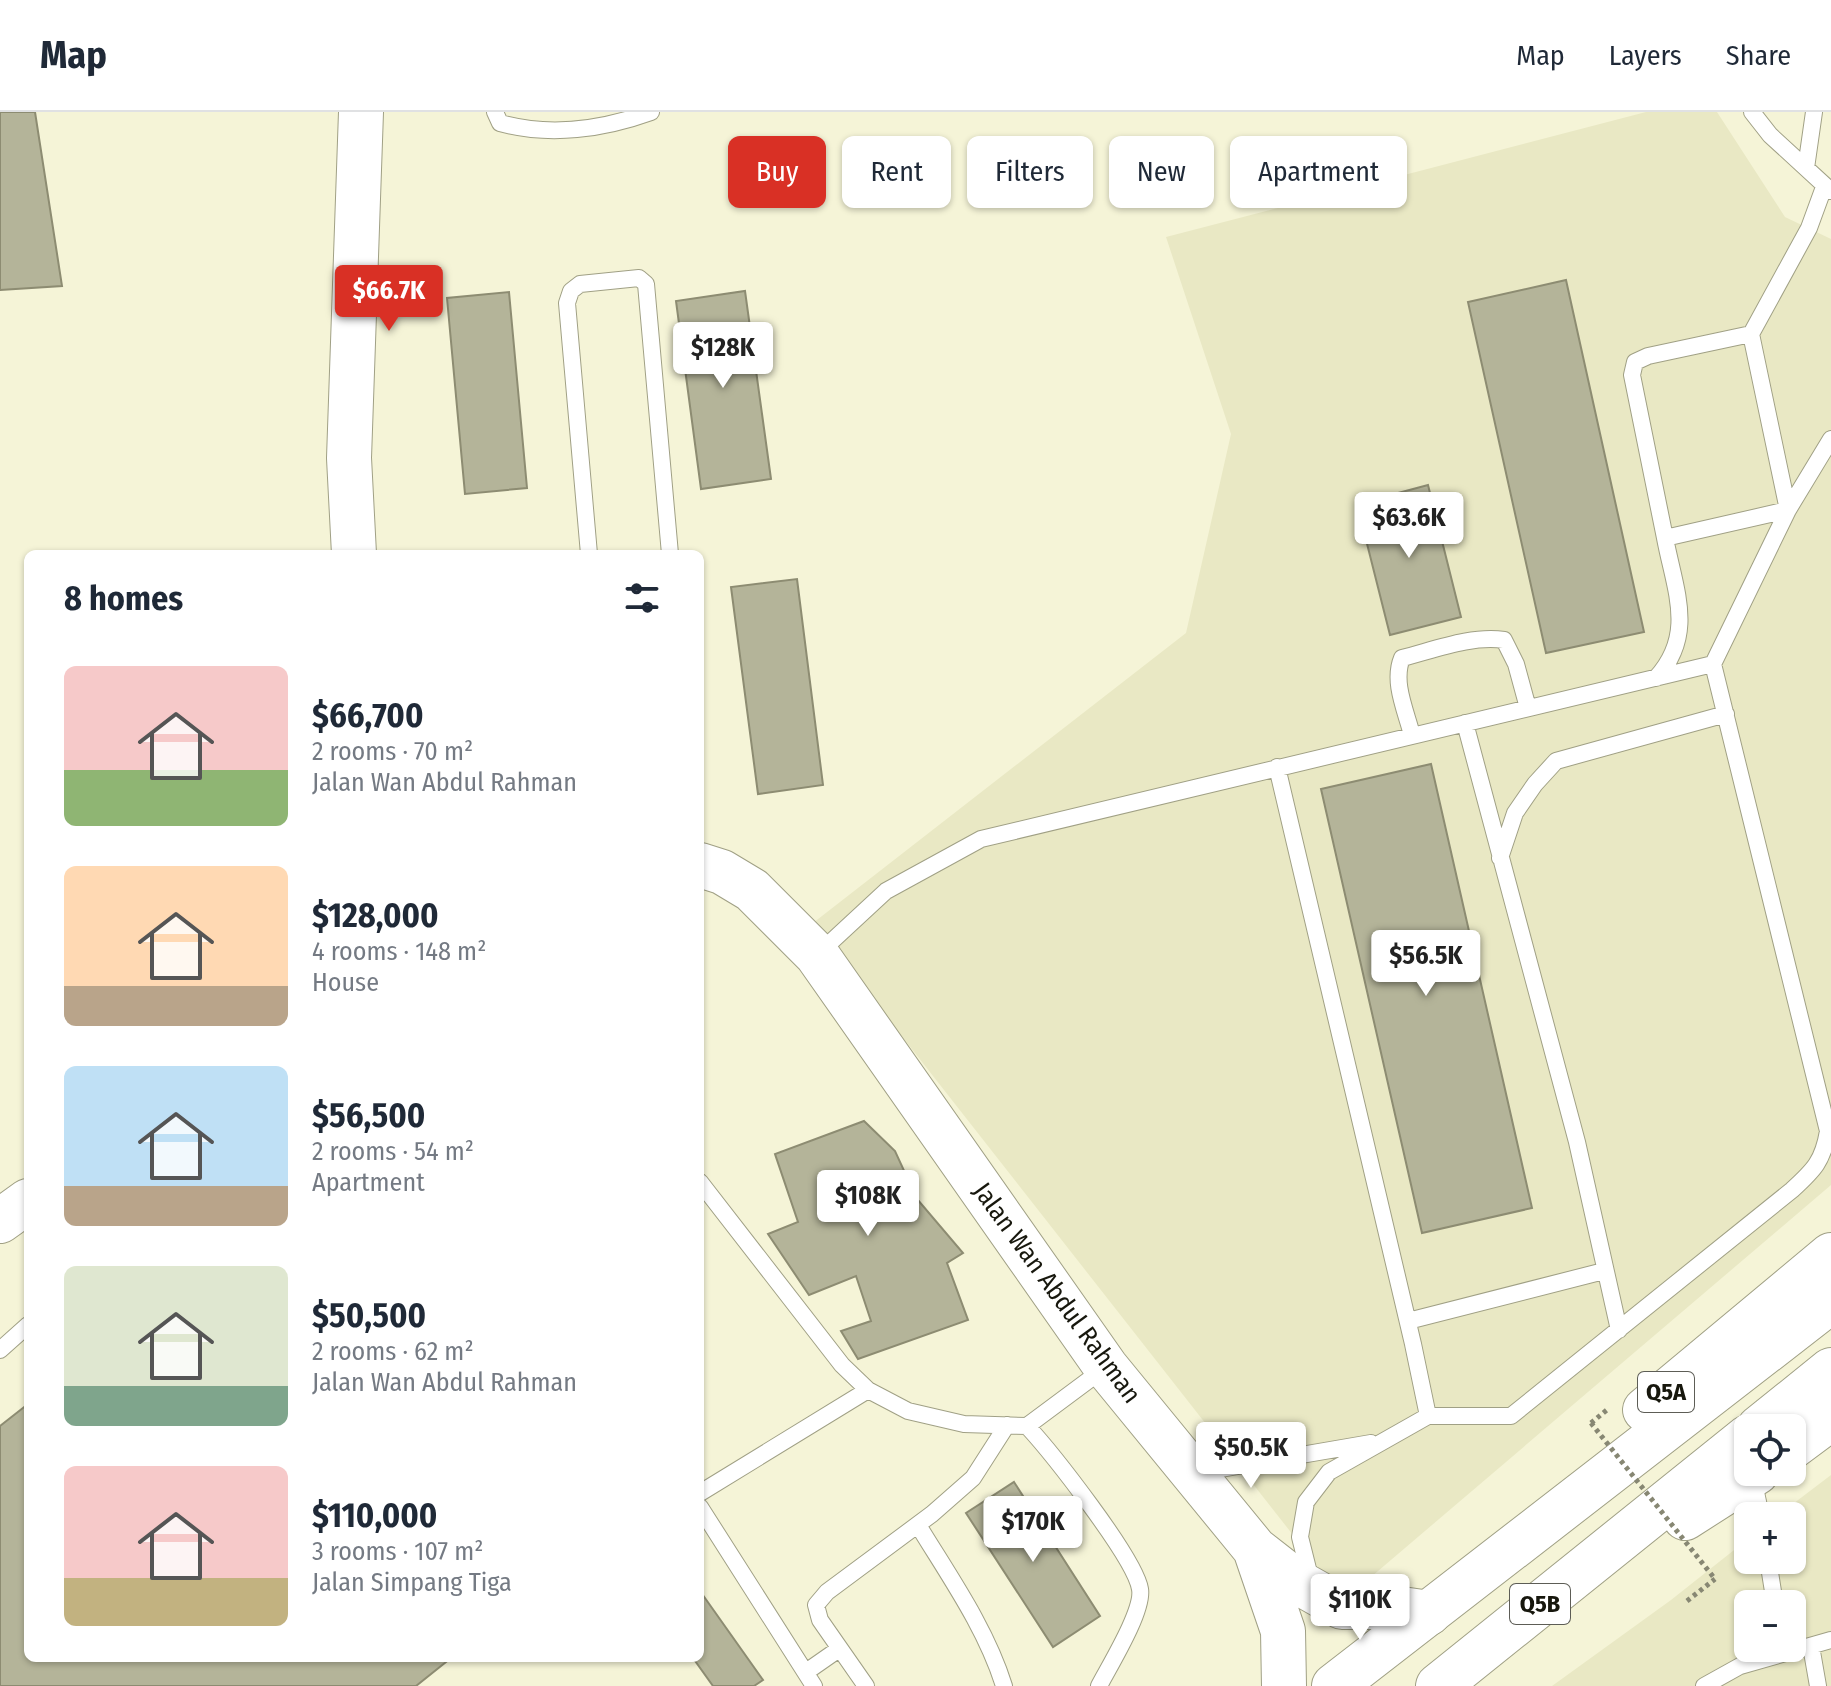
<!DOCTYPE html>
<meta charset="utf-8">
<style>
body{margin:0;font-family:"Fira Sans Condensed",sans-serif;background:#f2f2f3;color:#1f2937;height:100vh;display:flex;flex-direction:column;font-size:30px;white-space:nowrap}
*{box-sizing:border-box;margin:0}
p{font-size:26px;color:#747a83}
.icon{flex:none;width:44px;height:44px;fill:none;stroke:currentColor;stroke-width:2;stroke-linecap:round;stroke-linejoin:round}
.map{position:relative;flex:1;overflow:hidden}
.drawer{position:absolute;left:24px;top:438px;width:680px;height:1112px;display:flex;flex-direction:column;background:#fff;border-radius:12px;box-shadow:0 2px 6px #0004}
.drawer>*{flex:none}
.hud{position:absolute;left:728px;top:24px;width:760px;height:72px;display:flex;gap:16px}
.fabs{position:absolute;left:1734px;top:1302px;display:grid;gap:16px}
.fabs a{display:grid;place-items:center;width:72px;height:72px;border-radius:12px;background:#fff;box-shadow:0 2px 6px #0004;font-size:40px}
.price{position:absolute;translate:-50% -68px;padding:0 18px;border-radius:8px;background:#fff;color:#222;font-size:26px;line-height:52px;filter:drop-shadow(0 2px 4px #0008)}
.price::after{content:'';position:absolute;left:50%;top:48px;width:24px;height:18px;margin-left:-12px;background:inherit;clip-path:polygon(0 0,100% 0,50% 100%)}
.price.active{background:#d93025;color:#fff}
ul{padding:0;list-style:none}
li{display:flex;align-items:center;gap:24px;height:200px;padding:0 40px}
li span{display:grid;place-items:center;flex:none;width:224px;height:160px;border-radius:12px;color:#555}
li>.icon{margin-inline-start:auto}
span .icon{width:96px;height:96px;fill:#fffc;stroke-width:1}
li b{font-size:34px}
h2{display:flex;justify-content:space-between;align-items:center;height:96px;padding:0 40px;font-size:34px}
.chip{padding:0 28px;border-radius:12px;background:#fff;box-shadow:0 2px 6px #0004;font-size:28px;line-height:72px}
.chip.active{background:#d93025;color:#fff}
header{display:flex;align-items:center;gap:48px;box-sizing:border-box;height:112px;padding:0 40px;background:#fff;border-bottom:2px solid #e0e1e3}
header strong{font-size:38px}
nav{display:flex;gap:44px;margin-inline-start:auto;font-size:28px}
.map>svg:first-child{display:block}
.built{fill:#e9e8c4;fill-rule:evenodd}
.building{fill:#b4b499;stroke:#8d8c72;stroke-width:2}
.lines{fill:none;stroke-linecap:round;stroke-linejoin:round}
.lane-casing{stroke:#a0a085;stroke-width:18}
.secondary-casing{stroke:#a0a085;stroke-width:46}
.primary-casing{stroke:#a0a085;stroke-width:46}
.path{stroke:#878773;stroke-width:5;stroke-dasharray:4 4;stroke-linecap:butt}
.lane{stroke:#fff;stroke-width:16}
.secondary{stroke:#fff;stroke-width:44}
.primary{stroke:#fff;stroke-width:44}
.path-bridge{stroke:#878773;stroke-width:5;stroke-dasharray:4 4;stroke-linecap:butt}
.labels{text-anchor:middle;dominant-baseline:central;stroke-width:6;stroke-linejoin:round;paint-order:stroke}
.shield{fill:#fff;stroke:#5d5d56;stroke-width:2}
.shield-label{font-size:24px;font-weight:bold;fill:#17170d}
.street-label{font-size:26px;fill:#17170d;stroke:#fff}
</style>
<header>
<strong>Map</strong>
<nav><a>Map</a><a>Layers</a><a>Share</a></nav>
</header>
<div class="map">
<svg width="1831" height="1574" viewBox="0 0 1831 1574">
<rect width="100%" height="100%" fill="#f5f4d7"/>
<path class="built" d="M1646 0H1717L1785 105 1831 127V1073L1344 1488 813 811 1186 521 1231 322 1166 125Z
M1831 1363V1574H1552L1671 1488 1748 1427V1448H1792V1404H1777ZM1748 1492H1792V1536H1748Z"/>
<path class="building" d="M0 0H35L62 174 0 178Z
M1566 168 1644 520 1546 541 1468 190Z
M745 179 771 367 701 377 676 189Z
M509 180 527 376 465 382 447 186Z
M1428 373 1461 505 1390 523 1357 392Z
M797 467 823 673 758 682 731 475Z
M1431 652 1532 1096 1422 1121 1321 677Z
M864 1009 895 1039 917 1087 963 1141 947 1151 968 1208 858 1247 841 1219 871 1209 856 1164 809 1183 768 1122 798 1110 775 1042Z
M28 1292V1546H451L416 1574H0V1314Z
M1014 1370 1100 1504 1053 1535 966 1401Z
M700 1479 763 1568 754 1574H713L693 1546H700Z"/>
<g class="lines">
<g class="lane-casing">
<path id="lane" d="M495 0 500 11C550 25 604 17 651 0
M1752 0 1770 23 1831 79
M1806 56 1814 0
M1824 75 1809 116 1751 222 1648 244 1635 250 1632 263 1665 426 1788 398 1831 327
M589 442 567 191 571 179 580 172 639 166 646 172 670 442
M1656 566C1696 522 1675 479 1665 426
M1465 611 1577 1030 1619 1218
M1412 623C1406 599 1392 570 1402 546 1434 538 1472 523 1504 528L1516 552 1528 596
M1277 655 1413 1232 1428 1304
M1500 746 1515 701 1535 672 1556 649 1726 602
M818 842 886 779 981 727 1713 552
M700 1070 842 1253 868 1278 908 1299 964 1312 1027 1314 1105 1256
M1408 1209 1604 1159
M0 1238 28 1213
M1027 1314C1051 1340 1135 1446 1140 1477 1144 1498 1110 1553 1099 1574
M1197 1361 1371 1331
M1753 1366 1761 1404
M700 1381 868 1278
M700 1395 814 1574
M918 1413C949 1464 986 1516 1004 1574
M1768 1448 1775 1492
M1311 1469 1300 1425 1306 1390 1329 1360 1428 1304H1511L1792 1078C1814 1058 1823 1049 1828 1019L1713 552 1788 398 1751 222
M1811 1534 1818 1574
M806 1560 839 1537
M866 1574 820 1508 816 1493 827 1480 932 1402 973 1366 1007 1313
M1704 1574 1740 1554 1831 1528"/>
</g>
<g class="secondary-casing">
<path id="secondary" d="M354 442 349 346 361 0
M700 753 722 760 752 778 817 843 1106 1255 1255 1437 1296 1469 1342 1495H1388L1429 1501
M0 1109 28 1089
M1255 1437 1283 1519 1284 1574"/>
</g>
<g class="primary-casing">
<path id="primary" d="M1645 1298 1831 1143
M1759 1316 1831 1258
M1792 1335 1831 1306
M1685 1406 1757 1360
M1334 1574 1831 1189
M1438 1574 1748 1325"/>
</g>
<path class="path" d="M1591 1311 1608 1297
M1687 1489 1715 1467"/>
<use href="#lane" class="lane"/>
<use href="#secondary" class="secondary"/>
<use href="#primary" class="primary"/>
<path class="path-bridge" d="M1591 1311 1715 1467"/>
</g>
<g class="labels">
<g class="shield">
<rect x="1638" y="1260" width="56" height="40" rx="6"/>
<rect x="1510" y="1472" width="60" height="40" rx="6"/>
</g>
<g class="shield-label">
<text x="1666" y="1280">Q5A</text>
<text x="1540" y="1492">Q5B</text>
</g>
<g class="street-label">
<text transform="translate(1057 1181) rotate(54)">Jalan Wan Abdul Rahman</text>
</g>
</g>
</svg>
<div class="fabs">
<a><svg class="icon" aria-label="locate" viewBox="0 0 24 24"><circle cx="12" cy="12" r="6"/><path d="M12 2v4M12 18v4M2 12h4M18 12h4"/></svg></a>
<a>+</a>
<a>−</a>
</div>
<b class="price active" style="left:389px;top:221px">$66.7K</b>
<b class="price" style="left:723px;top:278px">$128K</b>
<b class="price" style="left:1409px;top:448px">$63.6K</b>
<b class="price" style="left:1426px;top:886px">$56.5K</b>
<b class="price" style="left:868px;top:1126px">$108K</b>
<b class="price" style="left:1251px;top:1378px">$50.5K</b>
<b class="price" style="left:1033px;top:1452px">$170K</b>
<b class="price" style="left:1360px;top:1530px">$110K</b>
<div class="hud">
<a class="chip active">Buy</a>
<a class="chip">Rent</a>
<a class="chip">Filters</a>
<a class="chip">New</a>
<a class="chip">Apartment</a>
</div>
<section class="drawer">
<h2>8 homes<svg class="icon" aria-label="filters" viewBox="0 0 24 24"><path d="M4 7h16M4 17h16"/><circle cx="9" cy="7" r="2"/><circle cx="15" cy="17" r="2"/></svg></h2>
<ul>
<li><span style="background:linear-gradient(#f6c9c9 65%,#8fb573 0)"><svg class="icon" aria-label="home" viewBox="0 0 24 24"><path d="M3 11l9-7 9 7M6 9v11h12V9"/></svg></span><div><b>$66,700</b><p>2 rooms · 70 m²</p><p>Jalan Wan Abdul Rahman</p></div></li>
<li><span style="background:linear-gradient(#ffd9b3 75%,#b9a48a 0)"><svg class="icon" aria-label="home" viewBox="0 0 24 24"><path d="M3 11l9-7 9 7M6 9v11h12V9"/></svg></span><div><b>$128,000</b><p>4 rooms · 148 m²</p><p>House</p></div></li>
<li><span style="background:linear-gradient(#bfe0f5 75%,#b9a48a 0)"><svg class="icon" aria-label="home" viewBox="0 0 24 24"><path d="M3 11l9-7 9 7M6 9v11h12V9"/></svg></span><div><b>$56,500</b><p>2 rooms · 54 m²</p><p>Apartment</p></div></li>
<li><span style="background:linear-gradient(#dfe7d0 75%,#7fa58c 0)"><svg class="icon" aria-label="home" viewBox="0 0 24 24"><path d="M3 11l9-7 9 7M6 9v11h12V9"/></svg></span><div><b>$50,500</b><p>2 rooms · 62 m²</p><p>Jalan Wan Abdul Rahman</p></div></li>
<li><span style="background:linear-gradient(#f6c9c9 70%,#c2b280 0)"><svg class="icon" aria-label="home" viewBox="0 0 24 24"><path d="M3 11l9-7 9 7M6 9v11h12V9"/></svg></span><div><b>$110,000</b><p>3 rooms · 107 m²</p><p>Jalan Simpang Tiga</p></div></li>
</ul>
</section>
</div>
